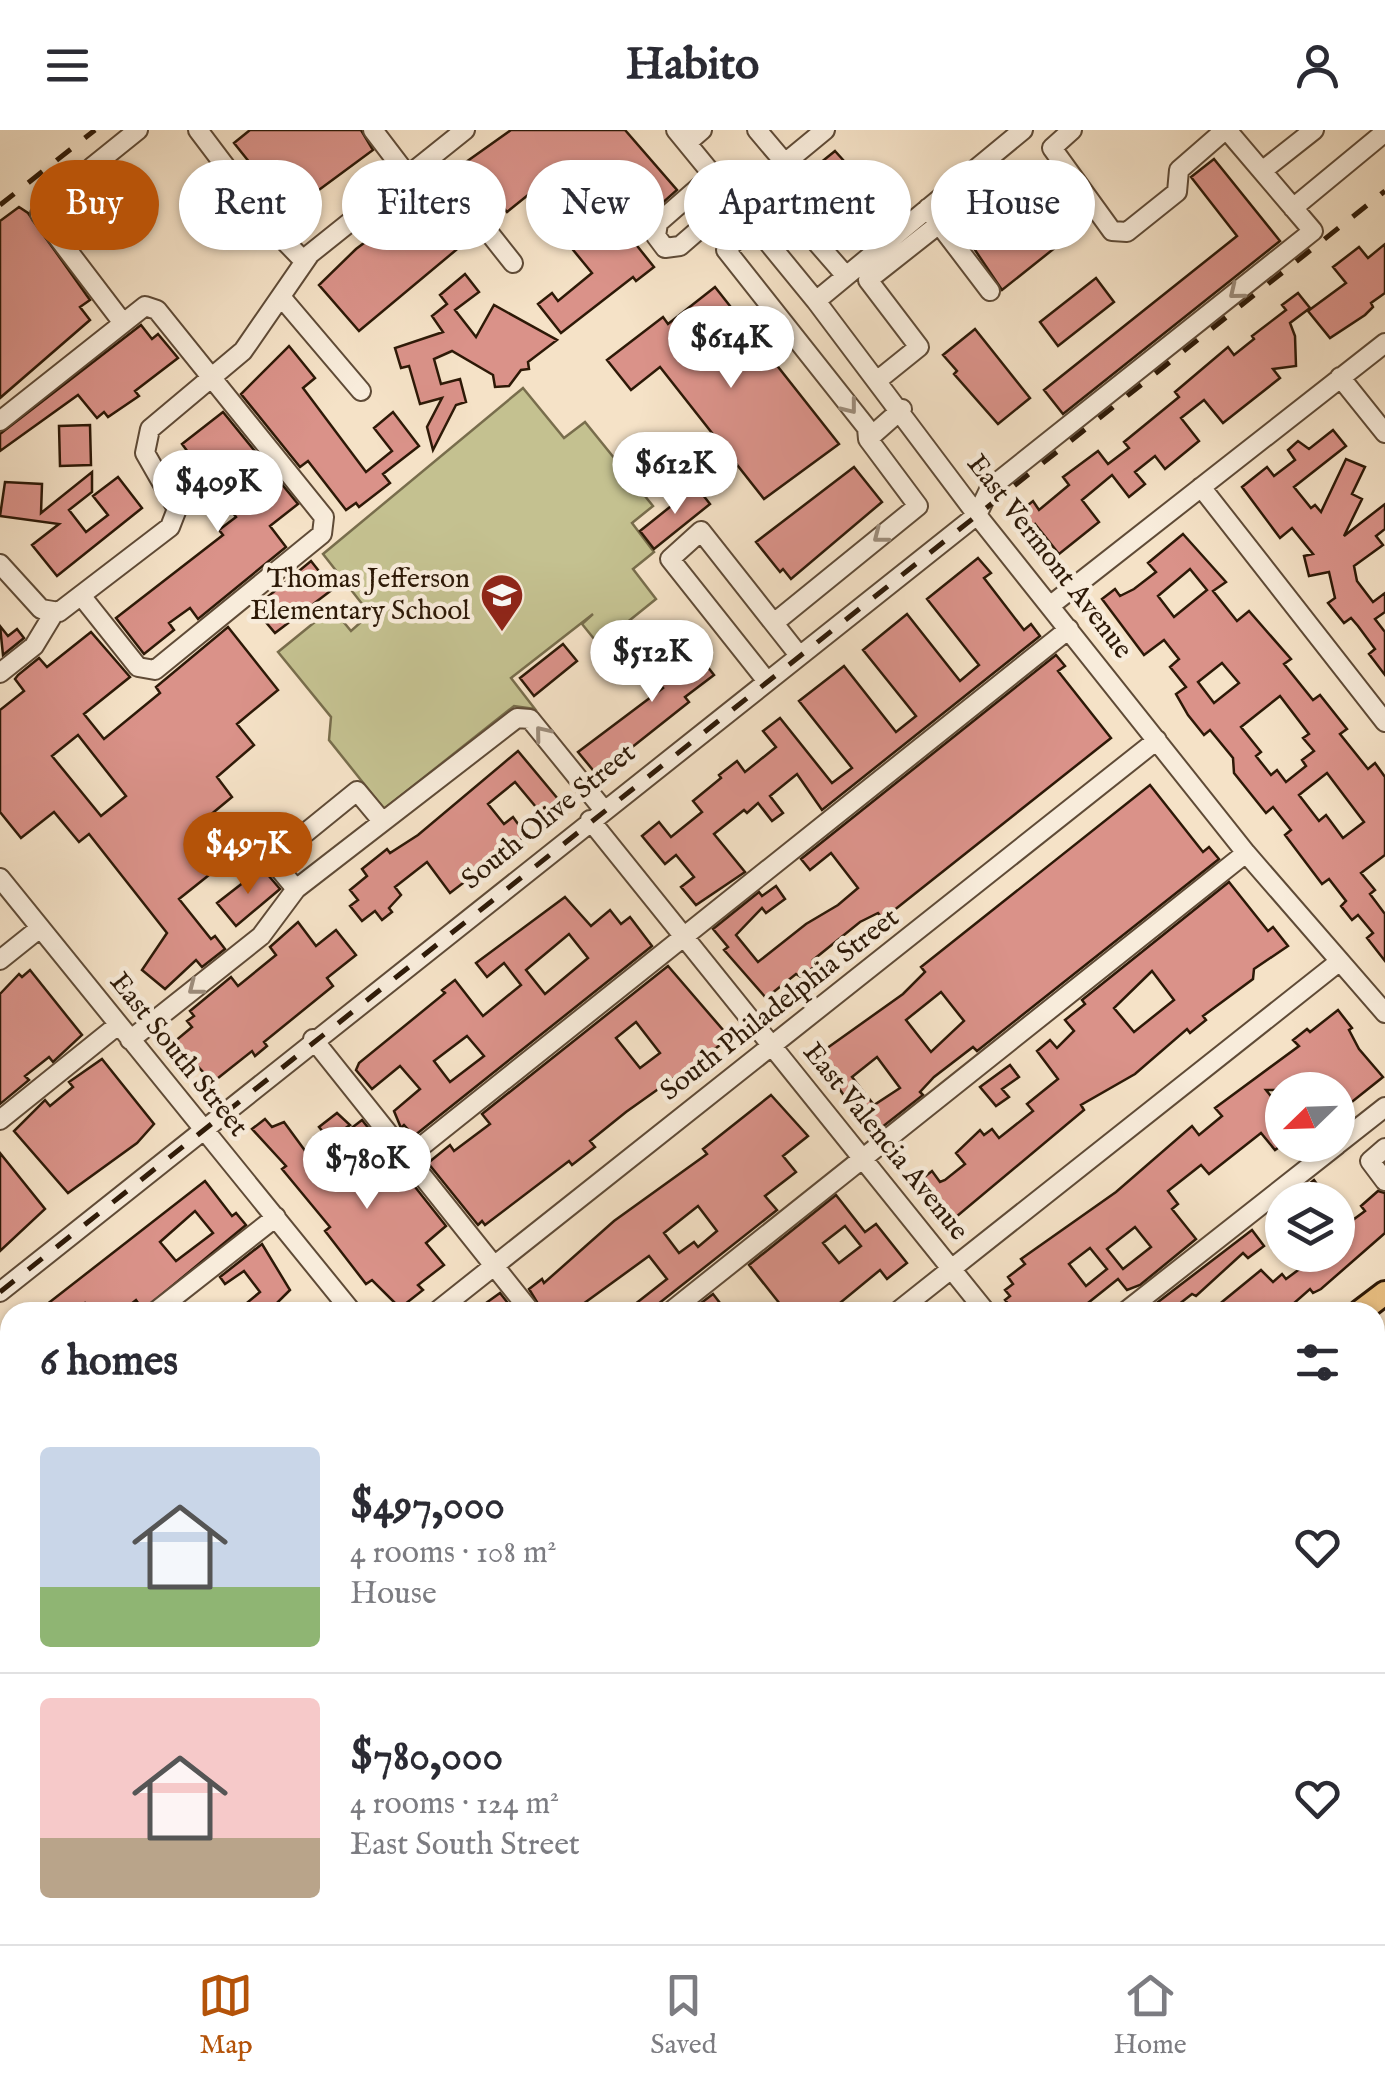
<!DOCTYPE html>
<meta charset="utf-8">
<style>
body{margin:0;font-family:"IM FELL English",serif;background:#f2f2f3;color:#2b2b33;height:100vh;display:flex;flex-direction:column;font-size:38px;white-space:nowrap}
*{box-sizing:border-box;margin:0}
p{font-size:32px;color:#7c7c81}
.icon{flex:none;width:55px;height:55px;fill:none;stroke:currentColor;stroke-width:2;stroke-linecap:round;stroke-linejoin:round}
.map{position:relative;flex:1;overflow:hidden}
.side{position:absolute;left:0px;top:1172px;width:1385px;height:642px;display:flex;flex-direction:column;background:#fff;border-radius:30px 30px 0 0;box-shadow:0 2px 8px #0004}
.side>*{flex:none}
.hud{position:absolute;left:30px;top:30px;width:1325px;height:90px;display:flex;gap:20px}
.needle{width:65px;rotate:247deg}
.controls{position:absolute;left:1265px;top:942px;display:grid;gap:20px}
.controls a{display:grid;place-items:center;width:90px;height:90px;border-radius:50%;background:#fff;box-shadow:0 2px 8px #0004;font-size:50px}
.price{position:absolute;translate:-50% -85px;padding:0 22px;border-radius:35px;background:#fff;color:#222;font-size:32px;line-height:65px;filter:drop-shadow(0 2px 5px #0008)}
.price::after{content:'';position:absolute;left:50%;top:60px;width:30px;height:22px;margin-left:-15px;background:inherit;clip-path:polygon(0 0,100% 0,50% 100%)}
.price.current{background:#b45309;color:#fff}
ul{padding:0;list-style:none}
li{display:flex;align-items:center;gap:30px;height:250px;padding:0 40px}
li+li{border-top:2px solid #e1e1e2}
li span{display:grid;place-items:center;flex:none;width:280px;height:200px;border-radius:10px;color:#555}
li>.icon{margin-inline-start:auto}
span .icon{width:120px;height:120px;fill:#fffc;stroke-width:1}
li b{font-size:42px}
h2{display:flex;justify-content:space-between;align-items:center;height:120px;padding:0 40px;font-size:42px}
.pill{padding:0 35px;border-radius:45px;background:#fff;box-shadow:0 2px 8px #0004;font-size:35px;line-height:90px}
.pill.current{background:#b45309;color:#fff}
header{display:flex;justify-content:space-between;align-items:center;height:130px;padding:0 40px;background:#fff;font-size:45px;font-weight:800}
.menu{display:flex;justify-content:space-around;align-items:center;height:140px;border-top:2px solid #e1e1e2;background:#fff;font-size:28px;color:#7c7c81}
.menu a{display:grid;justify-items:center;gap:5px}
.menu .current{color:#b45309}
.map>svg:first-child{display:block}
.green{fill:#c4c190;stroke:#786d4c;stroke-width:2.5}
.building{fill:#da9289;stroke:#2d1907;stroke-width:2.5;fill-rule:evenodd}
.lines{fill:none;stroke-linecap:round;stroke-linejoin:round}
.minor-casing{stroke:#5f4b37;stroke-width:22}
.major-casing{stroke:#2d1907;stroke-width:28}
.minor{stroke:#f8ecdb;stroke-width:18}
.major{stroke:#eac184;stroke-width:22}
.rail{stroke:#2d1907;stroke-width:5;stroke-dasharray:18 18;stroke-linecap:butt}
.oneway{stroke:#9d8d7c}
.labels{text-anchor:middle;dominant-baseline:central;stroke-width:9;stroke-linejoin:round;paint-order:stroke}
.street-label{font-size:28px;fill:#2d1907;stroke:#f8ecdb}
.poi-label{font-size:28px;fill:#2d1907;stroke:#f8ecdb;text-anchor:end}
</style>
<header><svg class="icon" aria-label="menu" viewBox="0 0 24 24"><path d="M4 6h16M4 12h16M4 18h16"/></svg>Habito<svg class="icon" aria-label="person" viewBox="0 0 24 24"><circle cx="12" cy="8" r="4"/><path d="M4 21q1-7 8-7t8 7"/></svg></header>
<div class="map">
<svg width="1385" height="1814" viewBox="0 0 1385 1814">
<rect width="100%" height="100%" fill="#f5e2c7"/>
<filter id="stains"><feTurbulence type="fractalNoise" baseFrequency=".002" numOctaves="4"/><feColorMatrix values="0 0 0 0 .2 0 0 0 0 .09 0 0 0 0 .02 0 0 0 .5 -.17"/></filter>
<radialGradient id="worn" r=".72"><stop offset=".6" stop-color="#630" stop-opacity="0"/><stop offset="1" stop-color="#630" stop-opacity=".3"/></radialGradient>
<path class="green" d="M523 258 564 308 585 292 653 376 632 393 654 422 633 439 656 469 599 515 582 494 593 484 511 548 535 579 514 576 384 679 329 610 331 587 278 522 332 478 351 501 370 484 323 424Z"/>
<path class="building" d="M250 0H361L373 20 289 82 234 13Z
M511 0H625L677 60 650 84 644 104 634 112 654 137 636 151 633 147 561 203 538 174 552 163 558 171 592 143 528 65 507 82 466 32Z
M835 21 871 61 852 77 861 88 836 108 793 55Z
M1214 29 1280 111 1063 284 1044 260 1237 106 1191 47Z
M1038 64 1071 105 1002 160 973 117Z
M424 68 445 93 439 99 456 120 359 201 319 155 356 119Z
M19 77 28 83 90 170 80 177 90 190 0 268V91Z
M1385 114V163L1371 173 1373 177 1365 185 1330 208 1308 181 1346 153 1333 137 1359 117 1368 128Z
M465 144 479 162 455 180 476 207 494 175 557 210 528 232 529 239 521 240 509 256 495 257 493 245 452 221 434 229 441 254 460 249 466 272 456 275 433 320 427 297 442 268 420 274 409 236 401 238 395 218 443 202 432 186 447 174 440 165Z
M1096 148 1114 172 1058 216 1040 192Z
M715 157 839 314 764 369 660 237 631 260 607 230 663 187 668 194Z
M1298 163 1310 178 1290 193 1295 206 1296 236 1273 239 1280 248 1223 293 1204 270 1181 288 1199 311 1165 339 1155 326 1135 342 1145 354 1129 367 1112 345 1082 370 1099 392 1059 424 1035 394 1029 398 1018 383 1033 371 1039 380 1069 355 1063 347 1098 321 1108 334 1129 318 1124 312 1179 267 1175 262 1228 217 1234 225 1254 209 1252 206 1286 180 1282 175Z
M141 195 152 209 158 204 178 228 135 261 139 266 108 287 104 282 97 288 78 265 0 321V304Z
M975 199 1030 268 998 294 954 244 957 241 943 225Z
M289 216 315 248 303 258 366 342 392 321 374 298 393 282 419 316 383 344 390 353 359 377 356 373 346 380 308 331 300 337 241 264Z
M223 282 298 374 270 396 286 417 198 489 190 478 169 493 174 500 144 524 116 488 223 405 219 400 236 387 182 314Z
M90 295 91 335 60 336 59 296Z
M1333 300 1346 316 1294 357 1311 378 1315 375 1321 382 1346 329 1365 337 1352 364 1362 369 1344 406 1385 374V399L1376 406 1383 415 1354 436 1357 451 1373 472 1385 463V482L1375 489 1385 502V545L1369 524 1375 519 1358 496 1351 488 1344 493 1328 473 1335 468 1329 442 1309 446 1304 426 1313 424 1292 398 1280 408 1242 357 1267 337 1274 346 1295 330 1288 320 1298 311 1309 319Z
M854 337 882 372 791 449 783 439 780 442 756 412Z
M92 342V362L69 380 86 402 108 385 93 366 118 347 142 378 57 446 32 415 59 394 0 386 5 352 42 354 41 383Z
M696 356 710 374 654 419 640 401Z
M1183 404 1226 452 1213 461 1237 491 1249 481 1291 529 1284 534 1313 570 1320 565 1347 599 1340 604 1368 639 1375 633 1385 647V725L1361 743 1375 760 1370 764 1385 784V831L1367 808 1373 803 1358 785 1352 790 1341 776 1346 771 1329 749 1322 754 1285 705 1291 700 1273 677 1266 683 1234 643 1233 628 1210 600 1204 605 1188 585 1176 564 1186 557 1170 537 1179 529 1164 510 1144 525 1102 469 1115 459 1120 466 1134 459 1156 442 1148 433ZM1190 439 1207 460 1174 487 1158 466ZM1222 533 1239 553 1214 573 1198 552ZM1280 566 1309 604 1303 608 1314 621 1302 630 1306 636 1286 652 1277 640 1271 645 1256 626 1261 622 1241 597ZM1327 643 1364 692 1343 708 1326 685 1319 691 1299 665Z
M978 428 991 443 984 448 1024 500 1031 494 1040 506 822 680 797 644 770 666 783 683 772 691 758 673 747 683 744 680 714 704 745 742 696 775 681 757 694 747 676 725 665 734 642 706 659 692 671 707 702 682 693 671 721 648 719 645 737 631 745 642 776 617 763 601 780 588 832 653 852 638 799 571 844 536 896 602 916 586 863 520 907 484 960 551 979 535 927 469Z
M311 431 333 459 275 503 254 478Z
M0 496 8 506 17 499 24 508 3 525Z
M228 497 278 560 237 594 254 615 217 647 232 667 191 701 219 737 179 769 211 809 215 806 225 819 202 837 196 830 165 859 142 840 167 803 89 704 79 712 54 682 21 708 0 682V580L24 561 15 549 18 545 39 528 47 537 91 502 130 547 84 584 104 609 160 563 156 557ZM78 605 126 666 101 686 52 626Z
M679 500 714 545 685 567 689 572 597 645 578 622 663 558 657 550 669 540V534L657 518Z
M563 514 577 531 534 566 520 548Z
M1056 525 1065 536 1058 541 1111 608 883 789 878 783 860 792 813 830 815 836 801 847 796 844 766 868 724 820 728 817 713 799 759 762 762 766 776 756 785 769 766 783 762 778 736 805 758 832 806 794 838 775 858 758 831 723 810 740 801 729Z
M518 621 563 675 546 689 515 652 488 674 504 694 513 687 526 705 450 763 427 732 395 757 401 765 389 778 392 782 382 790 375 781 362 791 350 776 358 770 350 760 367 746 362 739 387 719 390 723 418 705Z
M1150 655 1203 722 1209 717 1219 729 977 921 973 917 934 947 920 962 923 965 872 1005 816 926 903 864 925 842 921 837ZM941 862 964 891 931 922 906 890ZM877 927 900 958 874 975 852 947Z
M262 738 280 759 236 796 217 773Z
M1229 752 1268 801 1273 797 1288 816 1254 839 1253 849 1203 886 1206 890 1190 903 1187 899 1135 944 1081 975 1084 980 950 1092 918 1052 932 1041 940 1052 945 1050 965 1034 956 1023 980 1000 984 1005 992 999 999 1008 1033 981 1027 974 1058 949 1037 921 1050 910 1057 918 1074 901 1065 890 1085 874 1082 870ZM1152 841 1174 870 1134 902 1114 878Z
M565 767 591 796 610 780 621 794 630 787 652 816 414 1006 404 995 401 998 394 981 420 959 400 936 372 959 356 940 359 933 445 863 442 860 455 850 483 886 521 855 504 833 487 847 476 833ZM569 804 588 828 545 864 526 840ZM467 906 484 926 450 952 434 931Z
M298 792 316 816 336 800 356 825 327 848 333 856 264 912 267 916 255 926 252 921 213 952 174 912 192 897 187 891 194 886 190 881 231 847 238 856 276 825 270 817Z
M668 836 730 908 626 982 590 1011 595 1017 572 1035 569 1031 485 1095 482 1091 478 1095 428 1033 450 1015 454 1021 490 994 482 984ZM636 892 660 923 640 938 616 908Z
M30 840 82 905 53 932 49 927 25 946 29 950 0 974V864L19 844 22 847Z
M1338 880 1352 898 1349 900 1359 919 1383 947 1338 983V960H1266L1282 980V1015L1275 1020 1261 1003 1209 1044 1201 1035 1168 1061 1178 1074 1172 1079 1196 1109 1140 1155 1127 1160 1118 1149 1088 1173 1096 1182H1015L1005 1170 1010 1166 1005 1160 1013 1154 1008 1147 1025 1134 1021 1129 1116 1062 1192 996 1199 1005 1222 986 1215 978 1299 916 1293 910 1307 899 1310 902ZM1135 1097 1151 1117 1123 1139 1107 1119ZM1090 1118 1107 1139 1086 1156 1069 1134Z
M102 929 154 994 137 1013 68 1063 14 1001 45 970 50 976 73 957 69 952Z
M1010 935 1019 947 1002 959 1009 967 996 976 980 957Z
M771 965 808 1006 783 1026 796 1042 765 1066 777 1080 648 1182H625L667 1149 649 1126 572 1182H543L529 1159 542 1149 544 1153 614 1091 707 1024 703 1019ZM698 1076 717 1101 698 1117 694 1112 679 1123 664 1103Z
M337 983 350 995 329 1009 319 997Z
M265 989 272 997 284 992 328 1052 367 1027 349 1000 362 990 446 1096 426 1113 444 1135 418 1155 423 1160 400 1178 372 1150 366 1154 325 1101 330 1097 282 1039 286 1036 252 999Z
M0 1023 45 1079 0 1121Z
M1314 1050 1324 1064 1317 1070H1289Z
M205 1051 232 1086 236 1083 246 1095 143 1180 136 1170 121 1182H93L85 1173 73 1182H37ZM195 1081 213 1103 176 1131 160 1112Z
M1378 1061 1385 1063V1103L1321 1159 1313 1163 1310 1159 1284 1182H1231L1222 1172 1261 1140 1273 1152 1282 1144 1286 1149 1305 1135 1298 1125H1338V1101L1365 1081 1361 1076Z
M836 1065 865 1102 876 1094 907 1133 887 1149 880 1140 829 1182H770L780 1174 749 1135ZM845 1096 861 1116 839 1133 823 1113Z
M1252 1100 1264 1116 1248 1128 1243 1123 1196 1166 1192 1164 1169 1182H1145Z
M262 1114 290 1160 268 1182H236L260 1162 244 1141 225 1154 220 1147Z
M500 1163 515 1182H493L486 1173Z
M713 1164 727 1182H694L692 1180Z"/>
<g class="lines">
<g class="minor-casing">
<path id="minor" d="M198 0 272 98 304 131
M373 0 408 46
M676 0 816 171 977 385 1246 723 1385 883
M757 0 785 33 825 0
M1072 0 1052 18 1112 101 1127 102 1177 62 1179 40 1225 0
M687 13 702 0
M430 28 513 133
M92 37 138 0
M1262 41 1314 0
M713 45 658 93 656 106 665 118 680 116 733 70
M65 64 40 84 123 193
M1293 78 1385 2
M746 85 777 67 846 146
M753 94 726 120 867 298 868 309 918 376 774 493
M939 94 990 161
M282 168 361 261
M816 171 1023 0
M1340 247 1385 303
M878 250 919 217 868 150 939 94 928 78
M0 291 145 176 157 180 324 387 322 404 155 540 138 537 83 468
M868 309 902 279
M1201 357 1385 592
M0 434 41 479 59 482 170 397 177 379 145 323 150 299 243 221 310 124 465 0
M1051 475 1385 213
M0 543 34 516 54 483
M766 550 670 429 701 401 798 524
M590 690 986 1182
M0 748 352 1182
M296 759 272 730 357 661 382 691
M0 830 40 798
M313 909 531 1182
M130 910 261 806 296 759 517 588 530 589 603 679
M0 990 118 895
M1338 1014 1385 977
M1385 1018 1370 1031 1385 1051
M408 1027 1069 499
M0 1162 977 385 990 358 1313 101 1227 0
M155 1182 276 1087
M436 1182 1157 610
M670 1182 1246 723
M897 1182 1340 831
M1125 1182 1337 1015
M0 1305 10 1297
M1375 1349 1385 1362
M0 1437 10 1429
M1375 1485 1385 1478
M0 1578 10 1570
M1375 1675 1385 1688
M0 1714 10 1727
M1375 1746 1385 1738
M72 1805 79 1814
M843 1805 850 1814
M929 1805 936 1814
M1079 1805 1083 1810 1089 1805
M216 1814 227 1805
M391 1814 402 1805
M793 1814 805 1805
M965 1814 976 1805
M1013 1814 1024 1805
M1290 1814 1302 1805"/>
</g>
<g class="major-casing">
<path id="major" d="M1360 1182 1385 1163
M555 1814 559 1805
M590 1814 601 1805"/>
</g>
<use href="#minor" class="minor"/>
<use href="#major" class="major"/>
<path class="rail" d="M0 75 95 0
M0 1162 1385 61"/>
</g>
<defs><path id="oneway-chevron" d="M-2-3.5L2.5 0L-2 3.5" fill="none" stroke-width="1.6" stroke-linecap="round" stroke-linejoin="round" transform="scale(2.5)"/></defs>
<g class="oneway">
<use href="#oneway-chevron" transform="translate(1236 162) rotate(141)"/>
<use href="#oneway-chevron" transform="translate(850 277) rotate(52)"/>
<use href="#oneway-chevron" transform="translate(880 406) rotate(142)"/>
<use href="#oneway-chevron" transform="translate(542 603) rotate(-129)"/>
<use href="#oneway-chevron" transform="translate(195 858) rotate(142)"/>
</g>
<defs>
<g id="school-pin" transform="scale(2.25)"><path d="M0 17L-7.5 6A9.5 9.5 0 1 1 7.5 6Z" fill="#8f2418" stroke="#f8ecdb"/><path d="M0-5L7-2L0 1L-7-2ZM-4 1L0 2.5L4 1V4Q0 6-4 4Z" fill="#fff"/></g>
</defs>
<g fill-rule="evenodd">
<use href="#school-pin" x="502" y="465"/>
</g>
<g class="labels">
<g class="street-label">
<text transform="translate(1049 427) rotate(52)">East Vermont Avenue</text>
<text transform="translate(549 687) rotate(-39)">South Olive Street</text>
<text transform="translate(780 875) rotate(-38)">South Philadelphia Street</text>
<text transform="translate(178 925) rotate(51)">East South Street</text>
<text transform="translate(885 1012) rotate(51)">East Valencia Avenue</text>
</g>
<g class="poi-label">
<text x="470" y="449">Thomas Jefferson<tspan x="470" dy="32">Elementary School</tspan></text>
</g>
</g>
<rect width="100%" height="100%" filter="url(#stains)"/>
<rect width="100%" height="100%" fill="url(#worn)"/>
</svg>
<div class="controls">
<a><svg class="needle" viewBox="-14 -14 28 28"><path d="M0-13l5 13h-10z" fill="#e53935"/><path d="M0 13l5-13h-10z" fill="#7c7c81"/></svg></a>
<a><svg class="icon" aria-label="layers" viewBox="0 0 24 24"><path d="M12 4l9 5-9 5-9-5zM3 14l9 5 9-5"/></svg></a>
</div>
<b class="price" style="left:731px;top:261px">$614K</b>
<b class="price" style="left:675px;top:387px">$612K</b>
<b class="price" style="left:218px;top:405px">$409K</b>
<b class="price" style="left:652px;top:575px">$512K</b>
<b class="price current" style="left:248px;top:767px">$497K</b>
<b class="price" style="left:367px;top:1082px">$780K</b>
<div class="hud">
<a class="pill current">Buy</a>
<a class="pill">Rent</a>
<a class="pill">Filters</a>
<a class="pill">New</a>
<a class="pill">Apartment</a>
<a class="pill">House</a>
</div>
<section class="side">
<h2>6 homes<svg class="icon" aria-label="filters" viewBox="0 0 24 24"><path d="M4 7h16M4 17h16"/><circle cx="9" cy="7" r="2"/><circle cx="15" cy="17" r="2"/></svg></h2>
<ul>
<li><span style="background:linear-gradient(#c9d6e8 70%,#8fb573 0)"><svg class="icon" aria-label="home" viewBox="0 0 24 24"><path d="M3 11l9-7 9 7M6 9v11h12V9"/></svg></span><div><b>$497,000</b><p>4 rooms · 108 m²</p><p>House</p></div><svg class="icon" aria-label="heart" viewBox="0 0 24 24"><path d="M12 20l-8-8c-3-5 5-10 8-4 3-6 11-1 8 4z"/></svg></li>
<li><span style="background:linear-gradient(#f6c9c9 70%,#b9a48a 0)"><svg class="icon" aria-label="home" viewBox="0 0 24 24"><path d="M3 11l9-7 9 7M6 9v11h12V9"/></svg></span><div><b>$780,000</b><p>4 rooms · 124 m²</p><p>East South Street</p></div><svg class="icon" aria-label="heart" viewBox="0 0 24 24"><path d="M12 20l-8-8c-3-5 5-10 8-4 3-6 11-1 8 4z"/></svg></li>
</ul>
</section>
</div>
<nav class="menu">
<a class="current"><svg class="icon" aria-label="map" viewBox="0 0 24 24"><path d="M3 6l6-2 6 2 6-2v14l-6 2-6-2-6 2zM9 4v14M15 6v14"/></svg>Map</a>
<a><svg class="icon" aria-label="saved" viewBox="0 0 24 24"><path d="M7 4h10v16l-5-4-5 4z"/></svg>Saved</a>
<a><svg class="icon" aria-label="home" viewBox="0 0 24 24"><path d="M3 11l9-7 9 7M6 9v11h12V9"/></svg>Home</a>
</nav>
